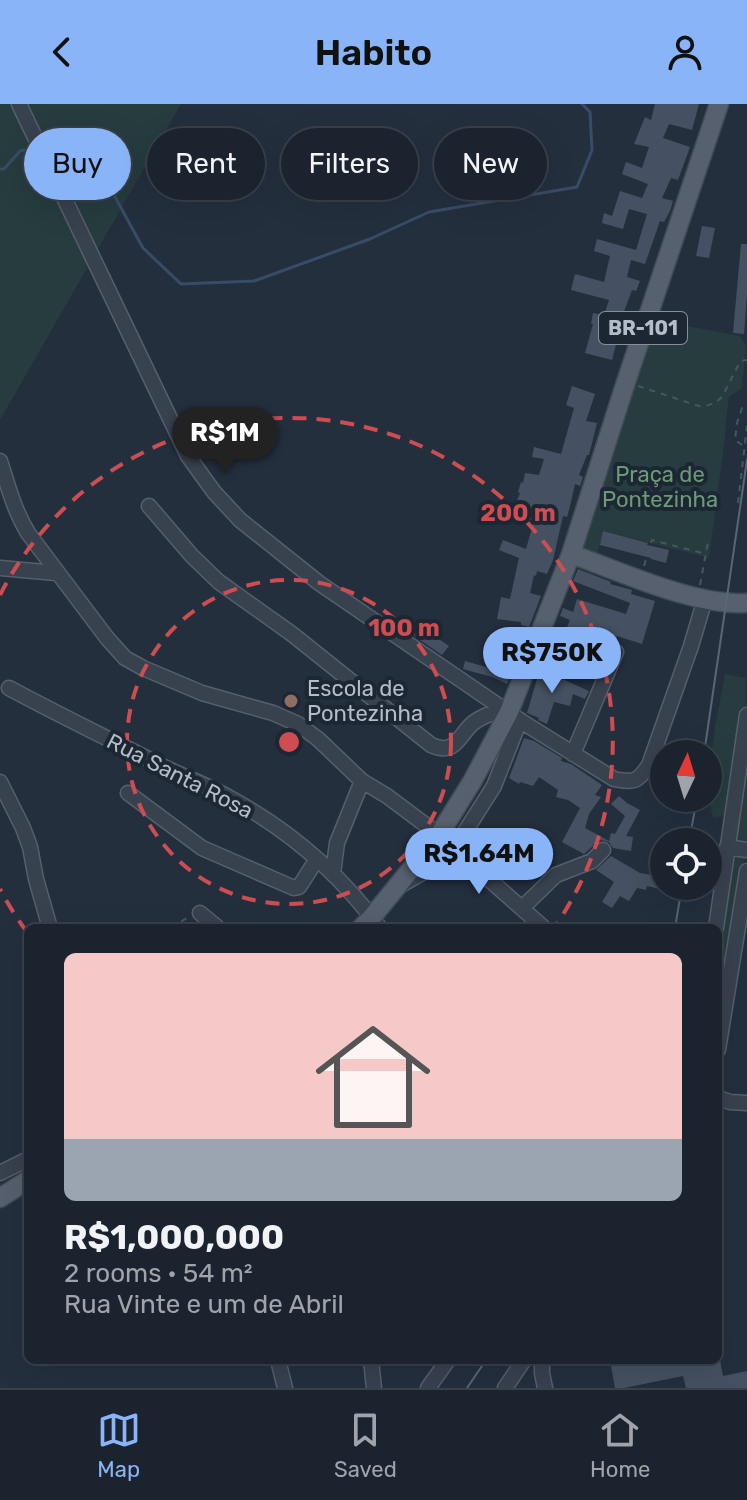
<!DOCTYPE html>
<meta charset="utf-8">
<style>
body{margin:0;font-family:Rubik,sans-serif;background:#282f3a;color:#f1f3f6;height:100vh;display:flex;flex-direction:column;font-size:30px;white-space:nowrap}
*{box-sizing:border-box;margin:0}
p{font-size:26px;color:#a0a4aa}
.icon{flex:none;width:44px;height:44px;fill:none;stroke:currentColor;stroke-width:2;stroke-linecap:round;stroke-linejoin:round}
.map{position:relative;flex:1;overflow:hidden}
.drawer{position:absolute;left:24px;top:820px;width:698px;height:440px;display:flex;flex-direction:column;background:#1b232e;border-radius:12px;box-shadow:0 8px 32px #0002,0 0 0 2px #39404a}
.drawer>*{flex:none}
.hud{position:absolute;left:24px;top:24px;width:700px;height:72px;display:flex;gap:16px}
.needle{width:52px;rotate:4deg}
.controls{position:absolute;left:650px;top:636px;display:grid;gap:16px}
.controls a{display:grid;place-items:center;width:72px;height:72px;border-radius:50%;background:#1b232e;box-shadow:0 8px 32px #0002,0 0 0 2px #39404a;font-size:40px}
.price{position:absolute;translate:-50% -68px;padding:0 18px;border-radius:28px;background:#8ab4f8;color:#111;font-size:26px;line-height:52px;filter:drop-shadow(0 2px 4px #0008)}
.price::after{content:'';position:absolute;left:50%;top:48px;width:24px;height:18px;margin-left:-12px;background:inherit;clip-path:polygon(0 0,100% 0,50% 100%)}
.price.on{background:#222;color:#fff}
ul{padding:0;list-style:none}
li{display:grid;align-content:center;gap:16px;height:424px;padding:0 40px}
li span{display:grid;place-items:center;height:248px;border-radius:12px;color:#555}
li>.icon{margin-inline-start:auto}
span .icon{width:144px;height:144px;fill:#fffc;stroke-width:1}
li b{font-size:34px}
.chip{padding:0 28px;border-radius:36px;background:#1b232e;box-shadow:0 8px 32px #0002,0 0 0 2px #39404a;font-size:28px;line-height:72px}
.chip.on{background:#8ab4f8;color:#111}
header{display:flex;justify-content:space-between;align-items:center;height:104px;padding:0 40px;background:#8ab4f8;color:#111;font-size:36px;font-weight:600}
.tabs{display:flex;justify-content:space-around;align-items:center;height:112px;border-top:2px solid #39404a;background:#1b232e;font-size:22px;color:#a0a4aa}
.tabs a{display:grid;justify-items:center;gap:4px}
.tabs .on{color:#8ab4f8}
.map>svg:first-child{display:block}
.green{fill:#263c3f}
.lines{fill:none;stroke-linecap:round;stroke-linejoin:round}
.stream{stroke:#394c67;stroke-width:3}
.building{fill:#455162}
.minor-casing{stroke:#565f6c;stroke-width:17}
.major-casing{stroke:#414a57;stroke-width:21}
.path{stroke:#44595c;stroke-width:2;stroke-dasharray:6 6;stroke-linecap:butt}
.minor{stroke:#38414e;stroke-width:14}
.major{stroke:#56606e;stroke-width:18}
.tram{stroke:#5a6575;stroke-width:2}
.ring{fill:none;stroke:#ce4d50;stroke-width:4;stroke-dasharray:14 10}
.education-dot{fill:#8d6e63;stroke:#1d2633;stroke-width:3}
.labels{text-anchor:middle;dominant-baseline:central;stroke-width:8;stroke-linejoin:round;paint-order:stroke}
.shield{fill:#1d2633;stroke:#878f9c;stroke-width:2}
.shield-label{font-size:20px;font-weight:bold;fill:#b4bcc9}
.park-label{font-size:22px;fill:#6b9a76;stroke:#1d2633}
.poi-label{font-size:22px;fill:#b4bcc9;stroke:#1d2633;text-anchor:start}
.street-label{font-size:22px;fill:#b4bcc9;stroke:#1d2633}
.centre{fill:#ce4d50;stroke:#1d2633;stroke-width:4}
.ring-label{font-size:24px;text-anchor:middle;font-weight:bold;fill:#ce4d50;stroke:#1d2633;stroke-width:8;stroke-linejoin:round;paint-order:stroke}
</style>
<header><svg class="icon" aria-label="back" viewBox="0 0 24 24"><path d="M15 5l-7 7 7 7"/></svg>Habito<svg class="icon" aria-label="person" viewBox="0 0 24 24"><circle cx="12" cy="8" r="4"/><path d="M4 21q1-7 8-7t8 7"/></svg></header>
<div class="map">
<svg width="747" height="1284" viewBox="0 0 747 1284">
<rect width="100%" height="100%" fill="#242f3e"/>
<path class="green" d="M0 0H181L0 316Z
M656 216 740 232 746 242 742 284 729 293 725 324 726 325 709 454 604 427 597 450 582 445Z
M725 570 746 574V600L729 710 713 714C702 676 718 610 725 570Z
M747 634V742L718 924V850Z"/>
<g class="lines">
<path class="stream" d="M45 42 58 39 75 26 97 60 143 144 181 180 254 177 370 135 429 108 577 83 592 46 590 8 582 0
M0 65H4L20 47 33 44"/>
</g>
<path class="building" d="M655 0H699L692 26 669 20 663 34 690 43 678 76 671 74 662 94 673 97 670 107 664 118 660 117 645 160 631 156 627 173 640 177 636 187 632 186 623 210 621 220 630 222 627 232 619 229 612 256 585 249 593 220H591L593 209 604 211 609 196 571 186 575 170 604 178 610 152 594 147 597 135 636 146 647 110 629 105 623 125 602 119 604 109 612 112 620 87 642 94 648 80 622 70 626 58 642 64 649 43 634 40 645 13 651 16Z
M702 122 715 124 709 154 696 152Z
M741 140H747V190L744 230 733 229Z
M572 282 595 290 586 317 597 319 589 351H587L579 371 583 373 580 382 575 380 570 402 567 413 563 412 553 456 547 470 537 467 536 472 534 471 530 489 541 492 529 523 521 521V518L497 515 501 493 510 495 519 454 499 446 503 436 526 445 534 417 512 409 520 389 518 388 521 378 523 379 525 369 539 371 544 355 532 353 534 343 561 350 574 304 566 301Z
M603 427 648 439 647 441 669 446 666 459 651 455V454L600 441Z
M578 465 611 478 610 480 632 486 631 490 655 497 642 540 617 532 615 538 607 544 595 573 563 562 571 539 562 535 570 516 560 512 563 504 573 508 577 495 626 510 630 499 573 477Z
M420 522 449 542 442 551 413 531Z
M490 544 518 553 507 580 492 573 463 565 465 557 486 563Z
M540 565 589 587 585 595 573 590 570 602 554 598 547 620 538 616 539 614 527 609Z
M524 634 534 637 562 654 561 657 571 660 602 681 595 691 601 693 589 710 585 724 609 737 611 729 615 730 625 712 611 700 619 692 627 699 640 706 626 732 633 733 631 747 613 744 609 738 601 736 594 740H592L594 741 584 750 562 738 580 704 568 696 556 693 558 686 539 673 533 682 520 678 519 680 509 674Z
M611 752 640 769 652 771V753H664L660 785 647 782 646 786 637 784 629 797 620 792 612 804 602 798 614 778 596 766Z
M610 1256H720L723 1272 747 1267V1284H686L683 1272 624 1284H615Z"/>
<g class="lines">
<g class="minor-casing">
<path id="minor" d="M19 0 188 352 214 388 240 416 319 479 524 619 614 675C634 679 638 678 649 661L691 542 705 495
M0 357C8 382 14 406 28 429L107 534 125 554 143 564 202 589 273 609 298 620 318 635 362 677 387 692 439 731 544 824
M149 402 192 452 219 478 292 530 431 641C456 652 458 632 473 619 482 612 494 608 504 605
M0 464 56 469
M9 584C59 611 111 636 162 662 184 673 207 681 228 693 288 725 340 770 380 824
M573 650 616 548
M0 678 23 724 30 743 36 775 50 824
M128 689 202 744 294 784 299 783 317 755
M727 743 747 746
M333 769 337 739 362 677
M403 780 429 765 463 731 494 682 520 616
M522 804 556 771 592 757 603 746
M200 809 218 824
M716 824 747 611
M718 946 747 767
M718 994 730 998 747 999
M0 1069 28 1055
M278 1256 285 1284
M371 1256 374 1284
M542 1256V1269L545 1284
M428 1284 448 1256
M505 1284 524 1256"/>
</g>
<g class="major-casing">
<path id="major" d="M571 450C622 468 694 502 747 499
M361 824 372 813 439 731 473 676 509 608 571 450 626 278 719 0
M0 1094 28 1076"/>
</g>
<path class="path" d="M638 282 702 303 715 299 722 293 739 260 741 257 747 256
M742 341 735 336 737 319 742 304H747
M738 399 747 322
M644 462 652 436 706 450
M700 481 708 438
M171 824 190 812"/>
<use href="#minor" class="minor"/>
<use href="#major" class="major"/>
<path class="tram" d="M704 650 747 356
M689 738 697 694
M675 824 682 782
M467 1284 486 1256"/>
</g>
<g class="ring">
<circle cx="289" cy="638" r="162"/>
<path d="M27 828A324 324 0 0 1 0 785M0 491A324 324 0 1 1 554 824"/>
</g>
<circle class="education-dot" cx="291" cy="597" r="8"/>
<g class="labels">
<rect class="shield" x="599" y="208" width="88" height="32" rx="6"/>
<g class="shield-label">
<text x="643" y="224">BR-101</text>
</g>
<g class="park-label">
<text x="660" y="370">Praça de<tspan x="660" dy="25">Pontezinha</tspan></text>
</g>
<g class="poi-label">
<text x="307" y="584">Escola de<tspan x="307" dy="25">Pontezinha</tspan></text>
</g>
<g class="street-label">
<text transform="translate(180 672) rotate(27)">Rua Santa Rosa</text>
</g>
</g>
<circle cx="289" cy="638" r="12" class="centre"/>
<g class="ring-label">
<text x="518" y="417">200 m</text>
<text x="404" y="532">100 m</text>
</g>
</svg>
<div class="controls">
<a><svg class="needle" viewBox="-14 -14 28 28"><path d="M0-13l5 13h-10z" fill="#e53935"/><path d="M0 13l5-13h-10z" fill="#a0a4aa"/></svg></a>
<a><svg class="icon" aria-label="locate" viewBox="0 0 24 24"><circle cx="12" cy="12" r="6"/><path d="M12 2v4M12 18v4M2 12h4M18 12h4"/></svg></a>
</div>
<b class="price on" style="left:225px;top:371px">R$1M</b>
<b class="price" style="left:552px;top:591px">R$750K</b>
<b class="price" style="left:479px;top:792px">R$1.64M</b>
<div class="hud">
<a class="chip on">Buy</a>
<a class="chip">Rent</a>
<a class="chip">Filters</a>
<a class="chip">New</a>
</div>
<section class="drawer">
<ul>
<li><span style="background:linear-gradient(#f6c9c9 75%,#9aa5b1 0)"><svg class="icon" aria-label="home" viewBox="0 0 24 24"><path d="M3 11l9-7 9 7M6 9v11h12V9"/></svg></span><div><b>R$1,000,000</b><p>2 rooms · 54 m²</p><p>Rua Vinte e um de Abril</p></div></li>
</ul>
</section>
</div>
<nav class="tabs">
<a class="on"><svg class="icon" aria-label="map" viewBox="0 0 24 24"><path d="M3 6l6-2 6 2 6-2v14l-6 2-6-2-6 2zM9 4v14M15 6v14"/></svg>Map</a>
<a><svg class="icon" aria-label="saved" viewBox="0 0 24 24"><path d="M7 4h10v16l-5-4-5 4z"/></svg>Saved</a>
<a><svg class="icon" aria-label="home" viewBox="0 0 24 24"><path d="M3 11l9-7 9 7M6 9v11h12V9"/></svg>Home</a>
</nav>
